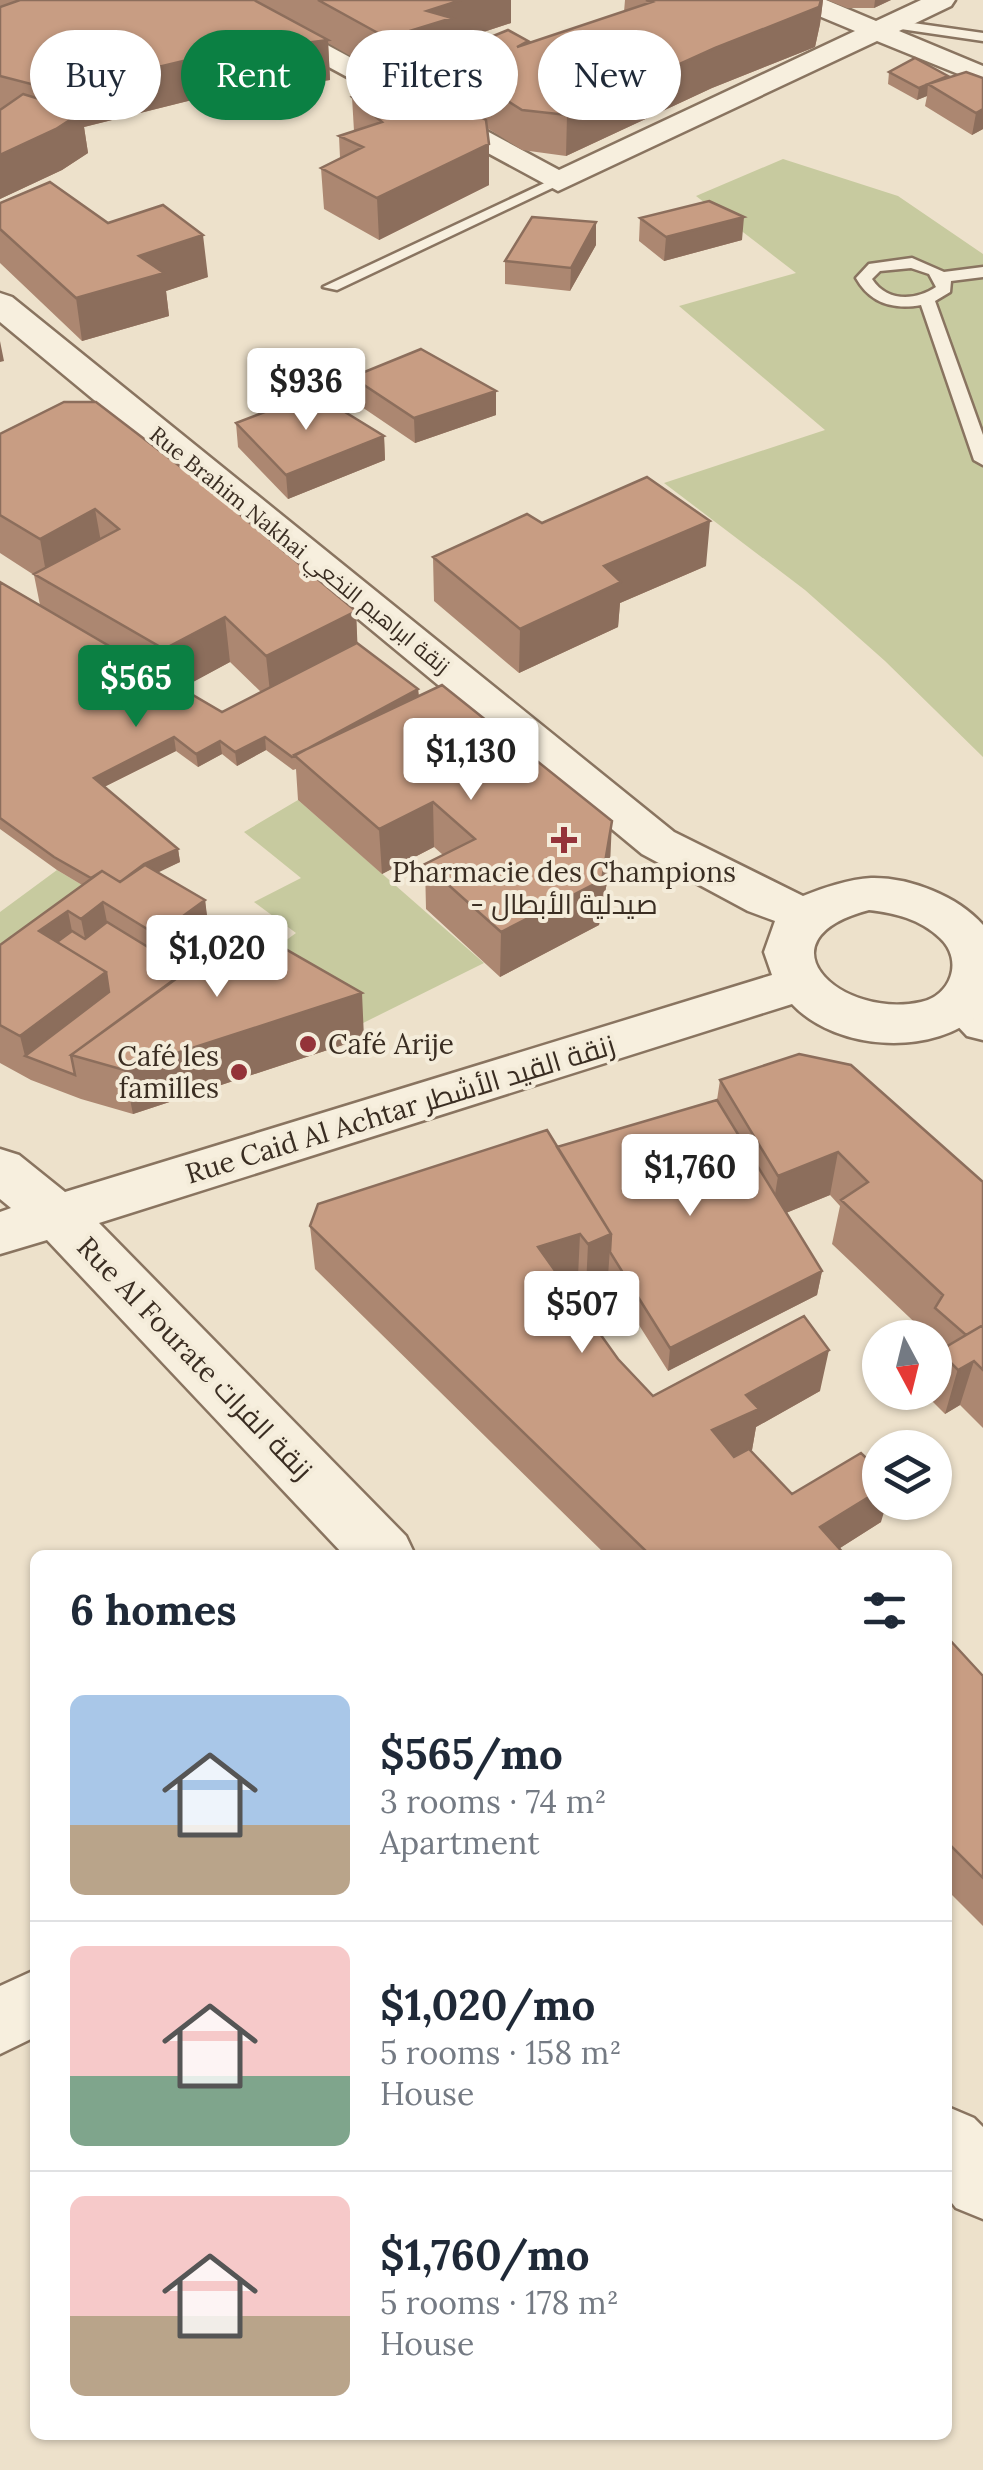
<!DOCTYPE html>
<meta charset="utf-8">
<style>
body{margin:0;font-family:Lora,Cairo,serif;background:#f2f2f3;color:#1f2937;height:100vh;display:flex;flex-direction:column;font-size:38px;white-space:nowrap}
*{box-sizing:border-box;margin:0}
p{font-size:32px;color:#747a83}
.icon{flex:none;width:55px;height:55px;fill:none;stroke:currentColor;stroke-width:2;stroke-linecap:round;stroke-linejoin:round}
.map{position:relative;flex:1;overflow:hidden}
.sheet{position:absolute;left:30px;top:1550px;width:922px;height:890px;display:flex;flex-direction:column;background:#fff;border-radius:15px;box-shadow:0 2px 8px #0004}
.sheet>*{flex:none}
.banner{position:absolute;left:30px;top:30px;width:925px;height:90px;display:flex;gap:20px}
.needle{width:65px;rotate:173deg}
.tools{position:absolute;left:862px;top:1320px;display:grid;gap:20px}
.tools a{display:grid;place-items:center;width:90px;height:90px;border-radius:50%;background:#fff;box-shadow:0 2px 8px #0004;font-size:50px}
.price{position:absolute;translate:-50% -85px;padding:0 22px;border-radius:10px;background:#fff;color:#222;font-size:32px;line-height:65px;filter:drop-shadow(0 2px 5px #0008)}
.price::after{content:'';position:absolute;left:50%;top:60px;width:30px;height:22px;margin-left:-15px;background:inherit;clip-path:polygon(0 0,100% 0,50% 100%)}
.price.current{background:#0b8043;color:#fff}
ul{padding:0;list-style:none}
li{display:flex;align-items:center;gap:30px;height:250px;padding:0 40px}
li+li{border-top:2px solid #e0e1e3}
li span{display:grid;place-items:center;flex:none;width:280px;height:200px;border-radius:15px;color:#555}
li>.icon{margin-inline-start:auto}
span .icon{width:120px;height:120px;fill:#fffc;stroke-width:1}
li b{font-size:42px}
h2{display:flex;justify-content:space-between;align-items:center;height:120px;padding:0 40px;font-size:42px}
.tag{padding:0 35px;border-radius:45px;background:#fff;box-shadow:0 2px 8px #0004;font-size:35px;line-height:90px}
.tag.current{background:#0b8043;color:#fff}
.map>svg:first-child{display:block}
.green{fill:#c7ca9f}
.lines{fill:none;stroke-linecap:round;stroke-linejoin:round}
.service-casing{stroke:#897460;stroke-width:5}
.minor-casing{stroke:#897460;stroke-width:5}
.tertiary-casing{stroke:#897460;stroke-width:5}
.service{fill:#f7efde;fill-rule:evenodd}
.minor{fill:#f7efde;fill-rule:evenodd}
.tertiary{fill:#f7efde;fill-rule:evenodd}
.wall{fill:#ac8771;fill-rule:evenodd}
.shaded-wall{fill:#8c6e5c}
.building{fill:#c89d83;stroke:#8c6e5c;stroke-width:2.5}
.poi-dot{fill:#943339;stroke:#f4ecda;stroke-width:4}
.labels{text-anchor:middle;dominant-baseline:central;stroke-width:8;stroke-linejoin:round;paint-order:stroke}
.far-street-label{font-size:22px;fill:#3a2d22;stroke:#f4ecda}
.poi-label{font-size:28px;fill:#3a2d22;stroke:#f4ecda}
.street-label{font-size:28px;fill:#3a2d22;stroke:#f4ecda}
</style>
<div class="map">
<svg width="983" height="2470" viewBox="0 0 983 2470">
<rect width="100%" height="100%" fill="#ede1cb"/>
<path class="green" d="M783 159 898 196 983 254V757L885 661 805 590 664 483 825 430 679 306 796 273 696 196Z
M298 800 484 963 351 1029 248 968 296 933 254 902 301 878 244 832Z
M57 870 117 906 0 998V912Z"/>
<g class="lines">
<g class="service-casing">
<path id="service" d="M892 20 983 33V41L887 27 885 24Z
M553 179 565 182 337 290 323 287Z
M912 258 944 272 983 267V277L951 281 950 292 935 301 983 435V465L974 460 921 305C893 310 870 303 856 278L869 264ZM911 268 929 274 936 287C915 301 887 302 872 279L880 271Z"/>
</g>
<g class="minor-casing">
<path id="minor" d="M212 0H244L559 170 855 31 795 6 791 0H826L876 21 921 0H955L951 6 899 31 983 66V84L877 41 558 191 216 6Z
M960 988 983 999V1040L967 1036 937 1004 944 993Z
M35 1970V2037L0 2054V1986Z"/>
</g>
<g class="tertiary-casing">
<path id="tertiary" d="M0 293 12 297 674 832 803 896C822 888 850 879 871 878 909 877 958 896 983 925V1011C936 1057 837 1052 792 1004L99 1223 406 1536 415 1555H344L47 1240 0 1254V1212L11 1208 0 1199V1149L19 1155 65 1192 772 975 764 952 775 921 748 911 642 854 0 322ZM869 910C895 913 920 919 940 938 964 960 951 996 921 1002 841 1020 755 940 869 910Z
M948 2107 974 2118 983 2127V2219L956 2208 948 2198Z"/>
</g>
<use href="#service" class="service"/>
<use href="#minor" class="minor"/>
<use href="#tertiary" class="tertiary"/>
</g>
<path class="wall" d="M0 0H511V23L453 42V53L528 41V44L624 12 625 0H823L820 24 815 47 712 88 566 156 522 150 487 128 489 185 379 240 324 209 321 168 340 158 339 136 354 131 352 97 440 95 439 61 388 78 328 43 330 80 204 97 84 127 88 153 62 170 0 199Z
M827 0H891L874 8H847Z
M889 72 948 78H983V129L972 135 925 106 927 96 917 100 888 84Z
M0 203 108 223 208 277 166 291 169 316 82 341 0 263Z
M640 218 742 240 664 261 639 241Z
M596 245 570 291 505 284V261Z
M352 377 496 415 415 443 353 401Z
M236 423 384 436 385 460 288 499 238 447Z
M0 434 356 611 357 643 418 689 419 696 610 866 599 925 500 977 426 909 425 864 443 855 434 847 382 874 298 800 296 769 293 770 266 750 237 766 222 754 198 767 176 751 104 787 178 849 180 862 157 872 205 900 207 920 364 1038 133 1114 81 1099 31 1080 0 1063V945L82 885 57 870 0 829V582L40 605 34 575 0 553ZM230 662 261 692 222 712 181 688Z
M542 523 706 566 620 603 618 627 519 673 434 601 433 557Z
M720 1080 983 1182V1428L960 1405 945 1414 926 1395 927 1392H935V1338H927L928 1335 832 1244 840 1206 830 1195 786 1213 822 1271 817 1295 668 1371 608 1276 586 1287 578 1277 563 1282 618 1359 653 1396 820 1391 756 1427 752 1450H750L792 1494 881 1522 840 1548 845 1555H606L315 1269 310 1226 557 1147 717 1100Z
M948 1638 983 1676V1926L948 1891Z"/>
<path class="shaded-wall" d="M461 0H511V23L453 42V57L439 58V61L388 78 387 38 427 11Z
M821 0H823L820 24 815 47 712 88 566 156 567 115Z
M875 0H891L874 8Z
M328 40 330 80 204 97 84 127 88 153 62 170 0 199V155L63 124 58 91 200 57Z
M948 76 946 88 928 84 927 96 917 100 919 88Z
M983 109V129L972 135 976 113Z
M489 144V185L379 240 377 198Z
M744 217 742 240 664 261 666 237Z
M596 222V245L570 291 571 268Z
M203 235 208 277 166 291 169 316 82 341 76 298 139 256Z
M0 341 4 361 0 362Z
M496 391V415L415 443 414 418Z
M384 436 385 460 288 499 286 475Z
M95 509 103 553 48 584 40 539Z
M710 521 706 566 620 603 618 627 519 673 520 629 604 566Z
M356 611 358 656 271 701 266 656Z
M225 617 230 662 171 694 164 649Z
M418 689 419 702 295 755Z
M174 737 176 751 96 791 94 778Z
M265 737 266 750 237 766 235 752Z
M220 741 222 754 198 767 196 754Z
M433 802 434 847 382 874 379 829Z
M612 821 610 866 599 925 500 977 501 932Z
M178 849 180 862 153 875 144 864Z
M205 900 211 945 182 962 165 980 157 935Z
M103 902 112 947 90 963 81 919Z
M68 911 77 956 39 931Z
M106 972 114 1017 25 1056 31 1080 20 1036Z
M362 993 364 1038 133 1114 124 1070Z
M838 1152 830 1195 771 1219 778 1176Z
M580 1234 578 1277 537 1290 538 1247Z
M611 1234 608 1276 586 1287 588 1244Z
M822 1271 817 1295 668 1371 670 1348Z
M967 1337 974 1361 960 1405 945 1414Z
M829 1350 820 1391 756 1427 752 1450 706 1471 712 1430 746 1395Z
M880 1490V1502H887L881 1522 829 1555 820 1527Z"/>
<path class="building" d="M20 0H254L328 40 200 57 58 91 0 76V7Z
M318 0H461L427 11 452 18 387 38Z
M646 0H821L819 7 715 48 567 115 522 110 439 58 508 30 528 41 517 47 652 2Z
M915 58 948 76 919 88 889 72Z
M966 72 983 78V109L976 113 928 84Z
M409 79 486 120 489 144 377 198 321 168 363 147 339 136 382 122 352 97Z
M23 94 82 112 56 129 0 155V110Z
M50 182 108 223 163 205 203 235 139 256 164 273 76 298 0 229V203Z
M709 201 744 217 666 237 640 218Z
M532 217 596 222 571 268 505 261Z
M421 349 496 391 414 418 352 377Z
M314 393 384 436 286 475 236 423Z
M64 402H96L203 484 356 611 266 656 225 617 164 649 34 574 119 529 95 509 40 539 0 515V434Z
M647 477 710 521 604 566 621 582 520 629 433 557 527 514 542 523Z
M0 582 222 712 357 643 418 689 292 757 265 737 235 752 220 741 196 754 174 737 94 778 178 849 144 864 120 882 102 871 91 878 54 857 0 818Z
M442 685 612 821 602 880 501 932 425 864 475 839 433 802 379 829 294 755Z
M145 865 205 900 157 935 103 902 81 919 68 911 39 931 106 972 20 1036 0 1025V945L102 871 120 882Z
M207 920 226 932 182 962 183 973 71 1055 75 1075 25 1056 109 992 106 972 57 942 72 931 85 939 107 922 161 955Z
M240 923 362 993 124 1070 71 1055 191 968 182 962Z
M799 1054 851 1065 983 1182V1325L966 1335 935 1308 943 1295 841 1200 868 1182 838 1152 778 1176 720 1080Z
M717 1100 822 1271 670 1348 610 1252 611 1234 557 1147Z
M547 1130 611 1234 588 1244 580 1234 538 1247 618 1359 653 1396 804 1316 829 1350 746 1395 759 1409 712 1430 734 1457 749 1449 792 1494 861 1453 880 1471V1490L820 1527 845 1555H650L310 1226 318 1204Z
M983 1325V1370L974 1361 958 1370 939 1351Z
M948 1638 983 1676V1878L948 1843Z"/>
<g class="poi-dot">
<path d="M559 825h10v10h10v10h-10v10h-10v-10h-10v-10h10z"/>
<circle cx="308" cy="1044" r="10"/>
<circle cx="239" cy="1072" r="10"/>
</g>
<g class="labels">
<g class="far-street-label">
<text transform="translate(300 550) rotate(39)">Rue Brahim Nakhai زنقة ابراهيم النخعي</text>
</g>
<g class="poi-label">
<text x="564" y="872">Pharmacie des Champions<tspan x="564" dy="32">- صيدلية الأبطال</tspan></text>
<text x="328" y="1044" text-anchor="start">Café Arije</text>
<text x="219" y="1056" text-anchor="end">Café les<tspan x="219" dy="32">familles</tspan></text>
</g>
<g class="street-label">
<text transform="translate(400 1109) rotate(-17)">Rue Caid Al Achtar زنقة القيد الأشطر</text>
<text transform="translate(195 1358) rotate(46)">Rue Al Fourate زنقة الفرات</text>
</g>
</g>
</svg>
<div class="tools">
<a><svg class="needle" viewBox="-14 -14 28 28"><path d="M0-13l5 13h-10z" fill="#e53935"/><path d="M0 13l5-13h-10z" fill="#747a83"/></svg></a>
<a><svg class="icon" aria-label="layers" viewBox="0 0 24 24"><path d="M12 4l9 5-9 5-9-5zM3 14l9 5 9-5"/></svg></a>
</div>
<b class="price" style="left:306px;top:433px">$936</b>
<b class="price current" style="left:136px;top:730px">$565</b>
<b class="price" style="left:471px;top:803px">$1,130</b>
<b class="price" style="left:217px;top:1000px">$1,020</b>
<b class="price" style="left:690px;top:1219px">$1,760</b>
<b class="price" style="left:582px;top:1356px">$507</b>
<div class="banner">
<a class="tag">Buy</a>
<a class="tag current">Rent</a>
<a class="tag">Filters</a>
<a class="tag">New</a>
</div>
<section class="sheet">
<h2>6 homes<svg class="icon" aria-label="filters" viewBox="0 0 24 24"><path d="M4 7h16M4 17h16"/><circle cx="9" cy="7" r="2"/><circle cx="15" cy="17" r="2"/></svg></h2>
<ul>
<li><span style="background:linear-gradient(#a9c7e8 65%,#b9a48a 0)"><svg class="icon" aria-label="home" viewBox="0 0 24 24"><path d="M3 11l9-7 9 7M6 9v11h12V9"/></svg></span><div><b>$565/mo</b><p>3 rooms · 74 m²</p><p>Apartment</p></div></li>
<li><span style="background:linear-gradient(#f6c9c9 65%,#7fa58c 0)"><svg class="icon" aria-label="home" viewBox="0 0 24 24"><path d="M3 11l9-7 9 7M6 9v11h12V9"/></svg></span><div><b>$1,020/mo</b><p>5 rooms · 158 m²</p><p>House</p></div></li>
<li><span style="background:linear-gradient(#f6c9c9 60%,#b9a48a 0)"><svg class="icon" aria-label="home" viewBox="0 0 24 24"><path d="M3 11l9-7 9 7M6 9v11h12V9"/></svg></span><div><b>$1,760/mo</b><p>5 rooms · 178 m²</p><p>House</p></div></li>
</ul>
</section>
</div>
